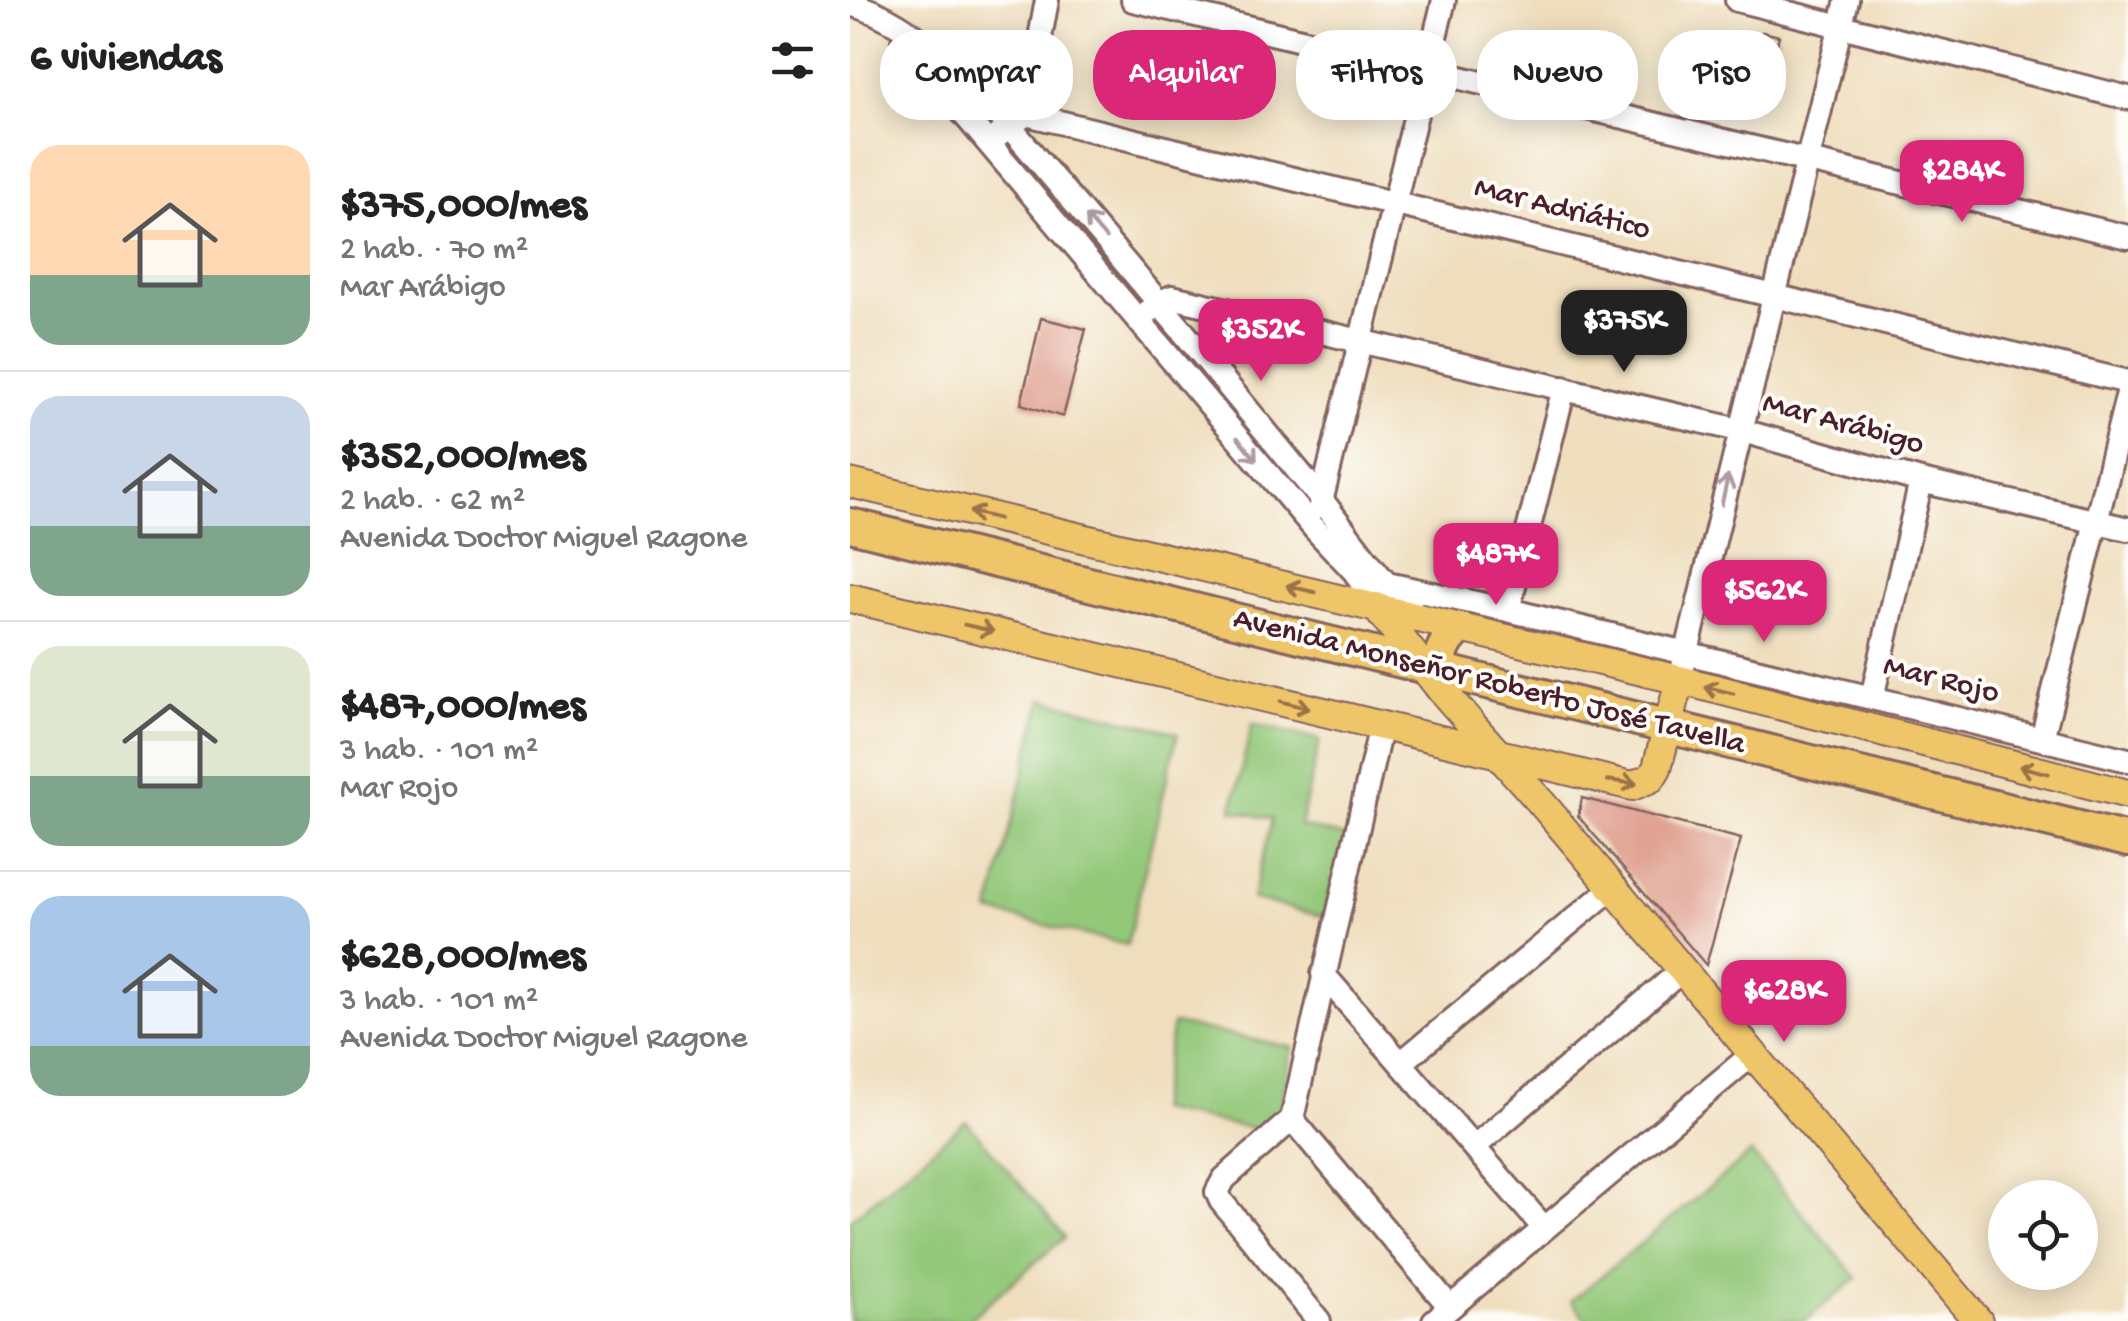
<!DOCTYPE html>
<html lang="es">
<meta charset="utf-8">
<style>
body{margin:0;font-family:"Gochi Hand",sans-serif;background:#f2f2f2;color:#222;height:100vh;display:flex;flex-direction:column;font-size:38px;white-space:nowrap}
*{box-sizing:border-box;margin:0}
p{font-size:32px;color:#767676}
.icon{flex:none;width:55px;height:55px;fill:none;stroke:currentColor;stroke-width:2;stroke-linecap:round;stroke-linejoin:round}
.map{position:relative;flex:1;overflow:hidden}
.panel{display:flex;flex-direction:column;background:#fff;width:850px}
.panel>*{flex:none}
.guide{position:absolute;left:30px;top:30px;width:950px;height:90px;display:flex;gap:20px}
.buttons{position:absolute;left:1138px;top:1180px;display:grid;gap:20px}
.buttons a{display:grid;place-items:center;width:110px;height:110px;border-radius:50%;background:#fff;box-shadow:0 5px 25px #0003;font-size:50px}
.price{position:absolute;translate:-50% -85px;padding:0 22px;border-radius:20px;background:#db2777;color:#fff;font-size:32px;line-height:65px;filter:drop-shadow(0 2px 5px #0008)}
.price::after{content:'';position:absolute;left:50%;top:60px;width:30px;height:22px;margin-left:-15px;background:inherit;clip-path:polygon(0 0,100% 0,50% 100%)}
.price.on{background:#222;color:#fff}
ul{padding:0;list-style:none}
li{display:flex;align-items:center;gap:30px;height:250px;padding:0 30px}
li+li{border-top:2px solid #e0e0e0}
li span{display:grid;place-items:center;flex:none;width:280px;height:200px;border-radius:30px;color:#555}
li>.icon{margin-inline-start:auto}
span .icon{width:120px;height:120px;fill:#fffc;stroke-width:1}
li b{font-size:42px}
h2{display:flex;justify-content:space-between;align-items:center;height:120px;padding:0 30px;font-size:42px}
.chip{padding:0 35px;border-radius:40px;background:#fff;box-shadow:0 5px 25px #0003;font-size:35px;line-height:90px}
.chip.on{background:#db2777;color:#fff}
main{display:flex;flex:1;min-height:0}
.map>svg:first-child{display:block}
.green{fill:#93c879;stroke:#6e7452;stroke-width:2.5}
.building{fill:#dc9483}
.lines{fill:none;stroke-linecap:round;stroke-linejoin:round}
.minor-casing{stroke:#84625e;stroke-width:28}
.major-casing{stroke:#84625e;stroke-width:32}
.highway-casing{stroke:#84625e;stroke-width:38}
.minor{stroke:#fff;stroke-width:22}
.major{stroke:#eec569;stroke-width:28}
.highway{stroke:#eec569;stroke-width:32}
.oneway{stroke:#ae9aa0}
.oneway2{stroke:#9c724a}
.labels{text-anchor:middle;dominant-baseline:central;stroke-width:8;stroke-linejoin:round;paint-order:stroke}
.street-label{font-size:32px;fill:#4a1f2b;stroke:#fdfcf7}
</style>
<main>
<section class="panel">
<h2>6 viviendas<svg class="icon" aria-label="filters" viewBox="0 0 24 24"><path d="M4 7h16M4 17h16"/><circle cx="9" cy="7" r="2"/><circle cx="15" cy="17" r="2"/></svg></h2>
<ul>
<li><span style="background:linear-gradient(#ffd9b3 65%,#7fa58c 0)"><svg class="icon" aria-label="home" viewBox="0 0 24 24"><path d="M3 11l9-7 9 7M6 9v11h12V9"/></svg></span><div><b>$375,000/mes</b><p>2 hab. · 70 m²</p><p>Mar Arábigo</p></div></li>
<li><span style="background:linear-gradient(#c9d6e8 65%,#7fa58c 0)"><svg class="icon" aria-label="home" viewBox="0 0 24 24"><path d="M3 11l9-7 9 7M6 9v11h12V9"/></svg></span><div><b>$352,000/mes</b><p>2 hab. · 62 m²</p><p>Avenida Doctor Miguel Ragone</p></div></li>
<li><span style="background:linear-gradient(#dfe7d0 65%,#7fa58c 0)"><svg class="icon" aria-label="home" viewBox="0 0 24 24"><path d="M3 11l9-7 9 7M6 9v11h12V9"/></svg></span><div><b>$487,000/mes</b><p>3 hab. · 101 m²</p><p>Mar Rojo</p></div></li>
<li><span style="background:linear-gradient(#a9c7e8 75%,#7fa58c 0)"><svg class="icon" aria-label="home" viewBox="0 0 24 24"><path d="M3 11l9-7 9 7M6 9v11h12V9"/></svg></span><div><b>$628,000/mes</b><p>3 hab. · 101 m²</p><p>Avenida Doctor Miguel Ragone</p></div></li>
</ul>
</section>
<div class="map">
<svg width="1278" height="1321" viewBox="0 0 1278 1321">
<rect width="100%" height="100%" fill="#fdfcf7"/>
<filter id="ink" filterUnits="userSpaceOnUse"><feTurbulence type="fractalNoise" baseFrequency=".01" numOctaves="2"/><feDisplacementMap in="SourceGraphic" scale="20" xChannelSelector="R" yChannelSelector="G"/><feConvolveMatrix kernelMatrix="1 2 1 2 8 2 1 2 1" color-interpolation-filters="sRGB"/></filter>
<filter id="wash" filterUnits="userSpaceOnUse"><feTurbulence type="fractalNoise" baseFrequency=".0048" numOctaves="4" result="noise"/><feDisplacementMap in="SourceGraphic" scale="40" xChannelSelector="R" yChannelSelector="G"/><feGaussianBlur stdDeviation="2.25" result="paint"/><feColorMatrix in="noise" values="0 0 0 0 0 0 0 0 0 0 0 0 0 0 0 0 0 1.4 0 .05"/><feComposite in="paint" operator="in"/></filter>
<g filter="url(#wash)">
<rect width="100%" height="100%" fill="#efdebd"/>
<path class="green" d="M192 699 328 733 277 945 140 912Z
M402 724 470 740 450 826 495 837 475 917 402 899 422 819 382 810Z
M323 1024 442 1047 426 1133 307 1110Z
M116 1121 215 1237 117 1321H0V1220Z
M901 1153 1007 1278 955 1321H738L721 1301Z"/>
<g id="blocks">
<path class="building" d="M912 32 929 36 924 56 907 51Z
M191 318 236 329 213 417 171 404Z
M732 798 891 839 856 965 728 816Z"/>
</g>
</g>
<g filter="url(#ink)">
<use href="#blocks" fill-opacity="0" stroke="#84625e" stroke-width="2.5"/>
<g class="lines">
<g class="minor-casing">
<path id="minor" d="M283 0 1278 237
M887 0 1278 98
M0 4C78 23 153 119 204 179 289 278 371 377 453 477 492 523 524 577 569 617
M53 42 464 528 505 572 526 607
M176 114 197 0
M139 143 176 114 1278 382
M289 320 309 302 322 297 889 430 1071 481 1278 529
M470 506 594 0
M537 584 658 610 1278 760
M658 610 714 388
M833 667 997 0
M1022 698 1071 481
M1192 739 1278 393
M473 974 694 1228
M551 1063 762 888
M442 1119 600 1307
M624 1147 831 971
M469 1321 371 1201 367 1192 374 1179 442 1119 531 725
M584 1321 904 1053"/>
</g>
<g class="major-casing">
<path id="major" d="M0 483 830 680 1278 794
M0 598 782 786 801 778 807 768 830 680
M526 607 593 692 695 807 1128 1321"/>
</g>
<g class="highway-casing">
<path id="highway" d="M0 525 1278 840
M592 687C588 663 589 645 609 629"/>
</g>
<use href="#minor" class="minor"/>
<use href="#major" class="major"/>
<use href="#highway" class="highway"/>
</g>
<defs><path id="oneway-shaft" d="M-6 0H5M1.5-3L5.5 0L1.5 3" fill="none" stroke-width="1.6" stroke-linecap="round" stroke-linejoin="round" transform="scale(2.5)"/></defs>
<g class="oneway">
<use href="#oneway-shaft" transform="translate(246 227) rotate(-131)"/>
<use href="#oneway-shaft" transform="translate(397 449) rotate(50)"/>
<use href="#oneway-shaft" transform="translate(875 490) rotate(-77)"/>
</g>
<g class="oneway2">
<use href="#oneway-shaft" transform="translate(134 515) rotate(-166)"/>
<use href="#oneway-shaft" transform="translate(451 589) rotate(-167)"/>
<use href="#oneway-shaft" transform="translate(129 628) rotate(13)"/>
<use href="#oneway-shaft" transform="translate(869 690) rotate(-166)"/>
<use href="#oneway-shaft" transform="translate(445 705) rotate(14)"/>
<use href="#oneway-shaft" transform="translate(1184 770) rotate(-166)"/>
<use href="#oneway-shaft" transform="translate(772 782) rotate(7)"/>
</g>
</g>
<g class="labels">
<g class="street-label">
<text transform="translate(712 210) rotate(14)">Mar Adriático</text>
<text transform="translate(993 425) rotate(15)">Mar Arábigo</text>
<text transform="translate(1091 681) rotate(14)">Mar Rojo</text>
<text transform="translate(639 683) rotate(14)">Avenida Monseñor Roberto José Tavella</text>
</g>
</g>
</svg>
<div class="buttons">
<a><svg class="icon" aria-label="locate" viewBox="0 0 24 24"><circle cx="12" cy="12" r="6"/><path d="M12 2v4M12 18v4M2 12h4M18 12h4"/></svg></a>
</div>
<b class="price" style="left:1112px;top:225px">$284K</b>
<b class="price on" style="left:774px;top:375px">$375K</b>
<b class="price" style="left:411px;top:384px">$352K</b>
<b class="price" style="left:646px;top:608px">$487K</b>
<b class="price" style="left:914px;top:645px">$562K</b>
<b class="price" style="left:934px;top:1045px">$628K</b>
<div class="guide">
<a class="chip">Comprar</a>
<a class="chip on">Alquilar</a>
<a class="chip">Filtros</a>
<a class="chip">Nuevo</a>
<a class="chip">Piso</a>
</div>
</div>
</main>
